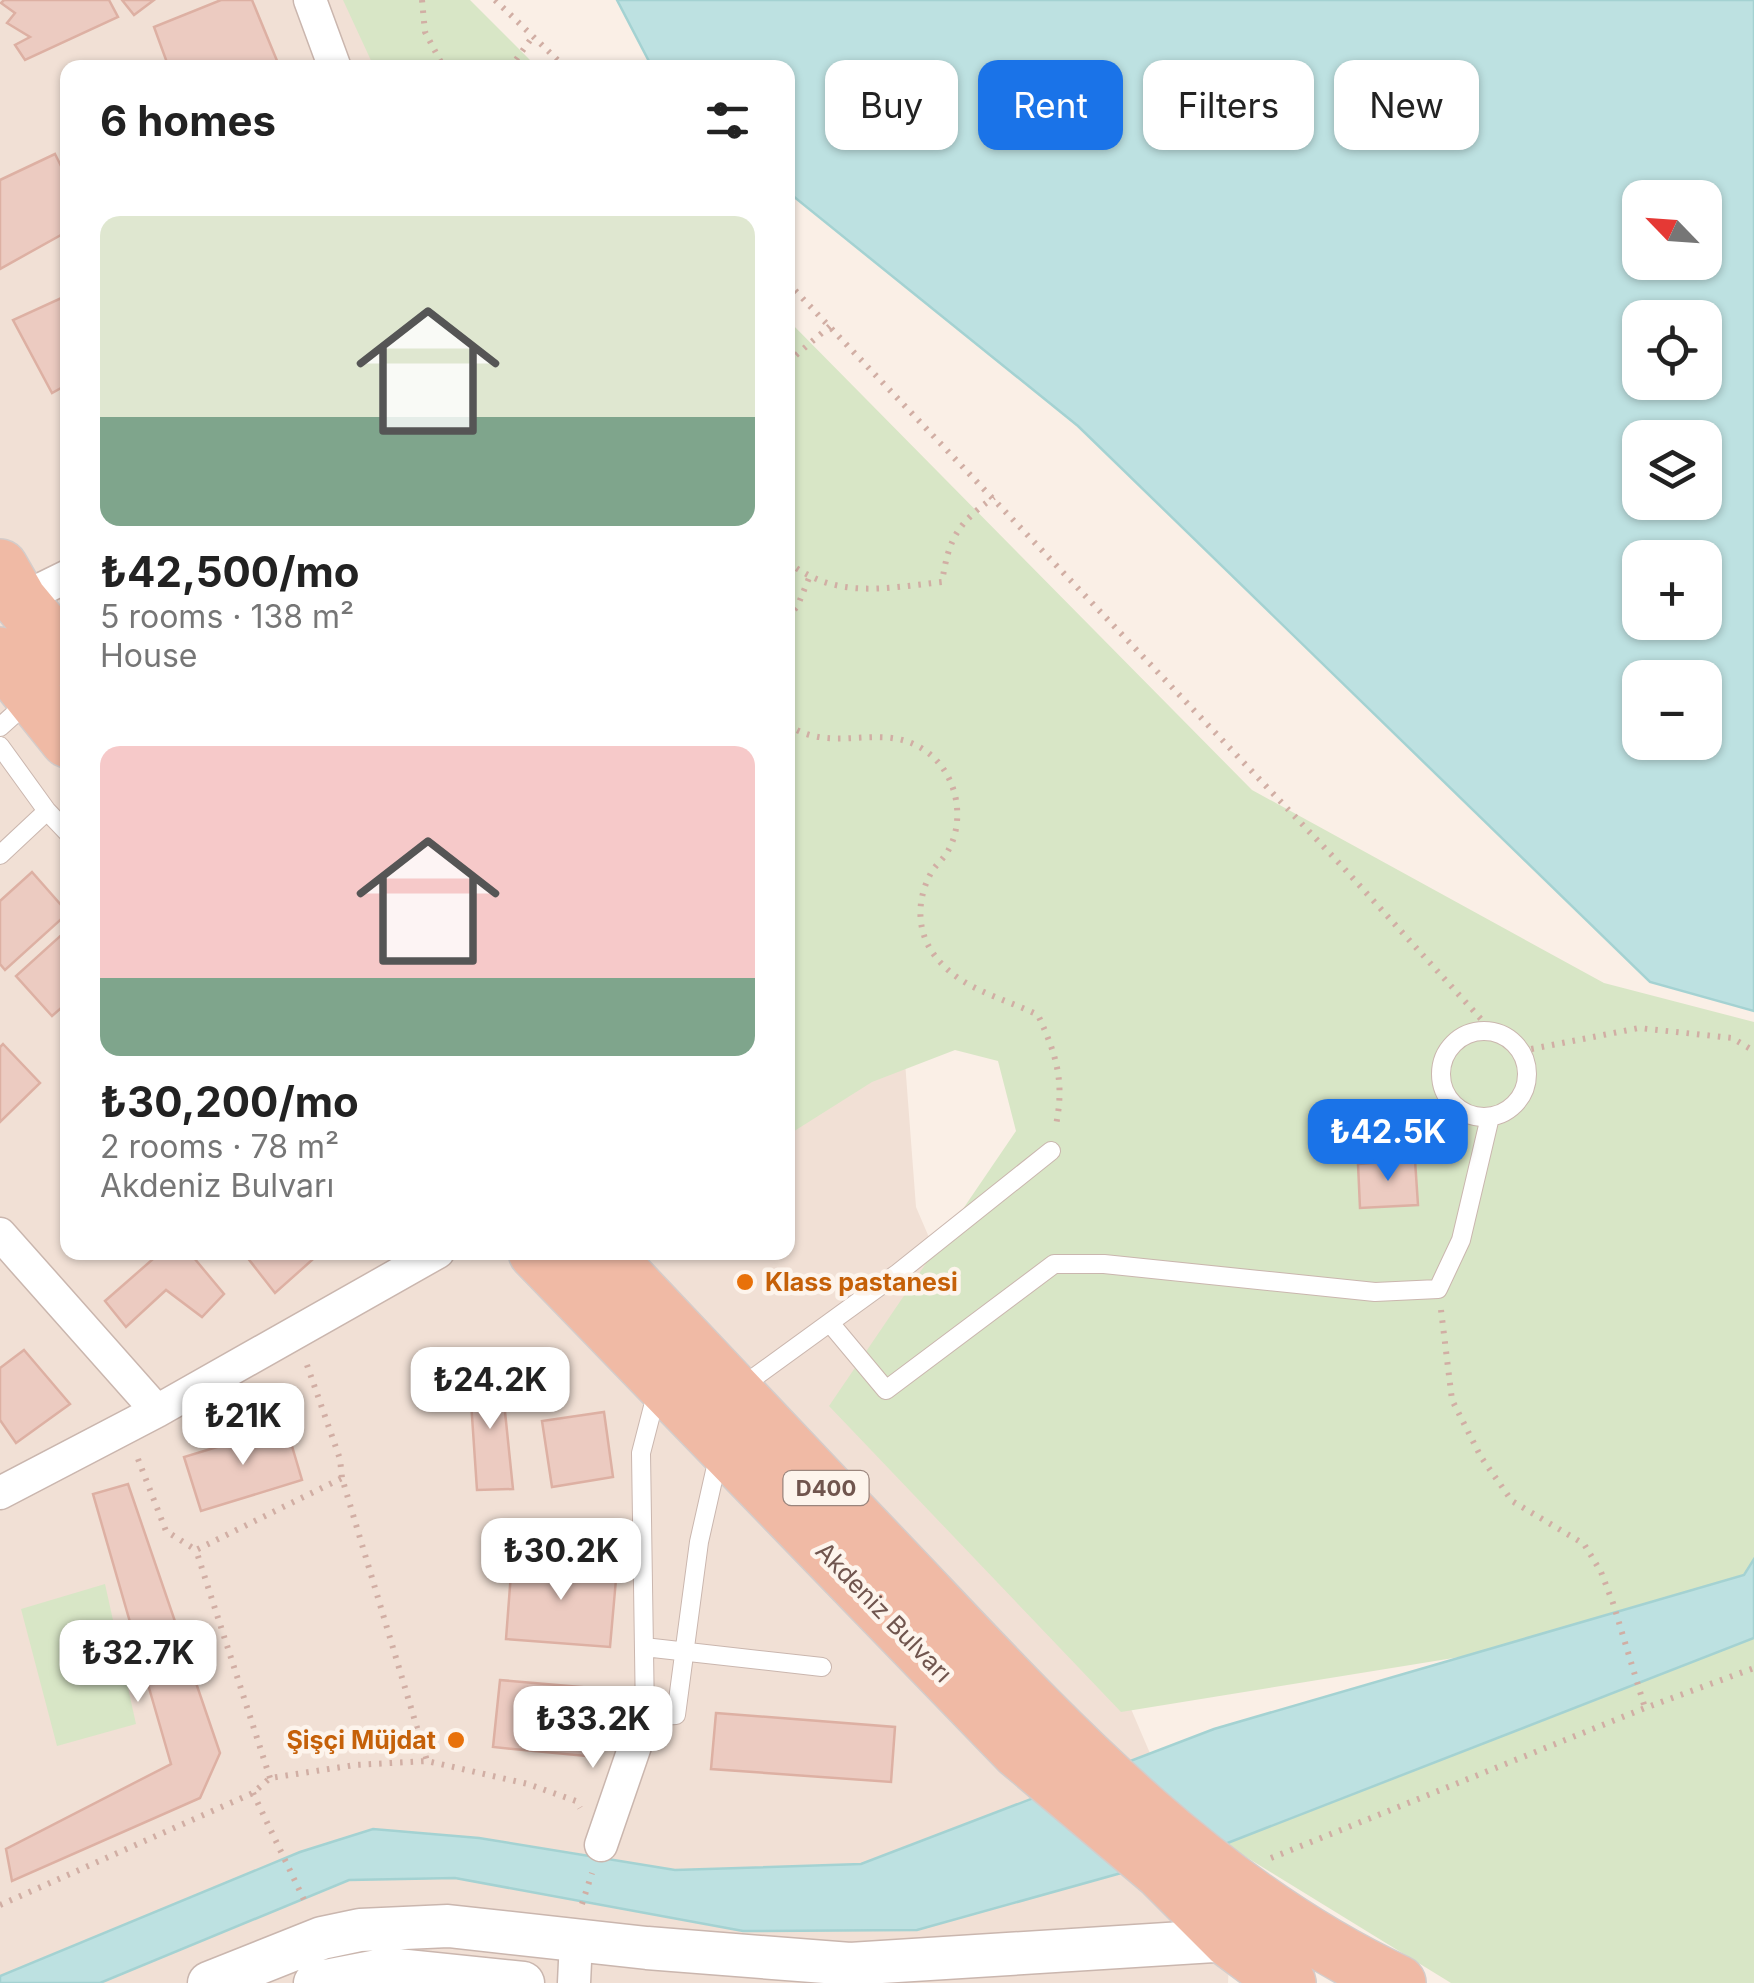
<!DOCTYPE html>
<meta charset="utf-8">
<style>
body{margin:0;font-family:Inter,sans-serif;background:#f2f2f2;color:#222;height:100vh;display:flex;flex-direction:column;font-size:38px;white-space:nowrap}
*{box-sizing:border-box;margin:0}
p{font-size:32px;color:#767676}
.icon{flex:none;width:55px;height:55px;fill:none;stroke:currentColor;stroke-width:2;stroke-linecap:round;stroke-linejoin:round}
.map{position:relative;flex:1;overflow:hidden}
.drawer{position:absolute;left:60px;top:60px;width:735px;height:1200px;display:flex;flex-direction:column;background:#fff;border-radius:20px;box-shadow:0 2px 8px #0004}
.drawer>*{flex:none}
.hud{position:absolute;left:825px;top:60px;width:778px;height:90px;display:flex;gap:20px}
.needle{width:65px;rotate:295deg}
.tools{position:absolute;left:1622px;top:180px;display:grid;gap:20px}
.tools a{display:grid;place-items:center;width:100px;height:100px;border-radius:20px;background:#fff;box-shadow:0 2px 8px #0004;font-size:50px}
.price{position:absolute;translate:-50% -85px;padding:0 22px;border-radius:20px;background:#fff;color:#222;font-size:32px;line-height:65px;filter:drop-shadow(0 2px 5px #0008)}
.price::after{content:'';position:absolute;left:50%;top:60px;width:30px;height:22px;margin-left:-15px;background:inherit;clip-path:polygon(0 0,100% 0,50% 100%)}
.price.active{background:#1a73e8;color:#fff}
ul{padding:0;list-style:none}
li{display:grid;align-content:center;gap:20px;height:530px;padding:0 40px}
li span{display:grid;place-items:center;height:310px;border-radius:20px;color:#555}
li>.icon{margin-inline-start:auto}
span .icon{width:180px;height:180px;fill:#fffc;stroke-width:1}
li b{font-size:42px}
h2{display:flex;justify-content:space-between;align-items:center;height:120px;padding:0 40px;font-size:42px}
.chip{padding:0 35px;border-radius:20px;background:#fff;box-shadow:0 2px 8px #0004;font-size:35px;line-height:90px}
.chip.active{background:#1a73e8;color:#fff}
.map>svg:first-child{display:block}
.residential{fill:#f1e0d5}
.green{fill:#d8e6c6}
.water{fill:#bde1e1;stroke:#a4d2d2;stroke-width:2.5;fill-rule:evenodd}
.building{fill:#eccbc1;stroke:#ddb0a3;stroke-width:2.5}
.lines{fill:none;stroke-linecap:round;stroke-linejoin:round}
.service-casing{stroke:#cab6ae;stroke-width:20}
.minor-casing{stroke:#cab6ae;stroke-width:35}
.tertiary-casing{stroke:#cab6ae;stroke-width:45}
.trunk-casing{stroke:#d4ccca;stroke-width:58}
.path{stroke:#d1aea4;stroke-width:6;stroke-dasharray:2.5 8;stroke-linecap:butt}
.service{stroke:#fff;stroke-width:18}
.minor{stroke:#fff;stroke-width:32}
.tertiary{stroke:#fff;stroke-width:42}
.trunk{stroke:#f0baa5;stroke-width:55}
.food-dot{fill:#e8710a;stroke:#fdf4ec;stroke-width:4}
.labels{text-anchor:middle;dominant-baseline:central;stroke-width:9;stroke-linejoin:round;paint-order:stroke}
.shield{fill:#fdf4ec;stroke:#9a857d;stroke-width:2.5}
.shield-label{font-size:22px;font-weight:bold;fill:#70554e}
.food-label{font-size:25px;font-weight:bold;fill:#c56008;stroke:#fdf4ec;text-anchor:start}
.street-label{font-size:25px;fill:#70554e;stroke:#fdf4ec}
</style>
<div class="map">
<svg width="1754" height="1983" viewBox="0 0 1754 1983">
<rect width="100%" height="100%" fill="#faefe6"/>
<path class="residential" d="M0 0H359L403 67 68 68V1252H788V659L886 811 916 1207 1230 1940 1228 1983H0Z"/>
<path class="green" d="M343 0H470L537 67H374Z
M788 320 1252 790 1604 983 1754 1022V1572L1620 1631 1121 1712 829 1406 1016 1131 998 1061 955 1050 872 1082 788 1135Z
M105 1584 136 1724 57 1746 21 1609Z
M1754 1638V1983H1451L1225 1844Z"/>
<path class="water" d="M617 0H1754V1011L1650 982 1078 426 788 192V68L652 67ZM1640 198H1705V262H1640ZM1640 318H1705V382H1640ZM1640 438H1705V502H1640ZM1640 558H1705V622H1640ZM1640 678H1705V742H1640Z
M1754 1559V1638L1225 1844 917 1930 743 1931 455 1878 349 1880 100 1983H0V1976L300 1852 373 1829 479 1838 675 1870 861 1864 1214 1729 1744 1575Z"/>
<path class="building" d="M4 0H109L118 17 25 60 15 45 30 37 7 23 15 13 1 3Z
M122 0H154L134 15Z
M221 0H252L280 68H169L154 27Z
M55 154 68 180V231L0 269V180Z
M68 295V384L52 393 13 320Z
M32 872 68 913 5 970 0 964V901Z
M68 929V1002L52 1016 16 976Z
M3 1044 40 1083 0 1122V1047Z
M1415 1160 1418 1205 1360 1208 1358 1164Z
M161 1252H189L224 1294 202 1317 166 1290 126 1327 105 1301Z
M243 1252H321L275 1293Z
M24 1350 70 1404 16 1443 0 1420V1368Z
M469 1372 501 1373 513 1489 477 1490Z
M604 1412 613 1477 552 1487 542 1421Z
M286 1426 302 1480 201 1511 184 1457Z
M128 1484 220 1753 200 1798 12 1881 6 1849 171 1764 93 1494Z
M512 1560 617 1568 610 1647 506 1639Z
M500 1680 603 1689 596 1757 493 1747Z
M716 1713 895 1727 891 1782 711 1769Z"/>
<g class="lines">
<g class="service-casing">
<path id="service" d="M0 727 29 701
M0 746 47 811 0 855
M47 811 68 833
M1441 1074a43 43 0 1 1 86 0a43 43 0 1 1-86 0Z
M830 1323 886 1390 1054 1264H1104L1375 1292 1438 1289 1461 1240 1490 1117
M741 1387 898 1273 1051 1151
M657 1391 641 1453 645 1717 676 1715 699 1542 715 1471 727 1458
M644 1647 822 1667"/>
</g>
<g class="minor-casing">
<path id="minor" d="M310 0 335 68
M19 600 68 576
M0 1234 157 1411
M0 1493 157 1411 438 1252
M601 1845 645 1717
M574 1983 576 1940"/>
</g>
<g class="tertiary-casing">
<path id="tertiary" d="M209 1983 322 1938 360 1930 448 1926 647 1948 850 1964 1230 1940 1251 1942
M315 1983 387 1969 523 1983"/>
</g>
<g class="trunk-casing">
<path id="trunk" d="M0 567 19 600 68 659
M0 655 68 740
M536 1252 1019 1751 1161 1871 1230 1940 1288 1983
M602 1252C707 1363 811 1473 916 1583 1059 1734 1207 1894 1398 1983"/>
</g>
<path class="path" d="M422 0 425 32 444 68
M495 0 566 68
M510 68 533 36
M788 283 1340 864 1491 1030
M788 362 830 326
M788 562C837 600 884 588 942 582 949 538 957 524 994 497
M788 618 798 605 809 578
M788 725C835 756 883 719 927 752 956 773 966 817 949 849 945 858 936 864 931 873 914 904 917 940 943 965 966 990 1008 1000 1038 1015 1056 1054 1065 1081 1056 1125
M1521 1051 1639 1028 1732 1038 1754 1051
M1441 1310 1452 1400 1481 1457 1512 1501 1584 1544 1601 1572 1613 1603 1645 1708
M307 1365 340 1459 342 1478
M138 1459 166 1531 196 1550
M270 1778 196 1550 342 1478 427 1761
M253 1793 306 1904
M1271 1858 1645 1708 1754 1668
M582 1904 592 1873
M0 1905 253 1793 270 1778 355 1765 427 1761 528 1784 576 1801 580 1808"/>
<use href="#service" class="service"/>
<use href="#minor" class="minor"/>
<use href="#tertiary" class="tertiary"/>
<use href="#trunk" class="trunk"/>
</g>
<g class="food-dot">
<circle cx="745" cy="1282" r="10"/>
<circle cx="456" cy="1740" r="10"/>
</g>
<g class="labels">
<rect class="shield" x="783.5" y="1471" width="85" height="34" rx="8"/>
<g class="shield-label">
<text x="826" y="1488">D400</text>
</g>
<g class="food-label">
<text x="765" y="1282">Klass pastanesi</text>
<text x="436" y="1740" text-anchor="end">Şişçi Müjdat</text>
</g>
<g class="street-label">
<text transform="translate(884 1612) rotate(46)">Akdeniz Bulvarı</text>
</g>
</g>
</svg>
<div class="tools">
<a><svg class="needle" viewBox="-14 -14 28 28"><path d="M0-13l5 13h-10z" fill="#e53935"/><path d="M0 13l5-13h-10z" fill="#767676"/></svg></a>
<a><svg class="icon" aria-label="locate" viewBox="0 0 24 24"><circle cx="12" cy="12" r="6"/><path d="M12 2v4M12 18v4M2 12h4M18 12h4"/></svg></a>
<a><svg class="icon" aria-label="layers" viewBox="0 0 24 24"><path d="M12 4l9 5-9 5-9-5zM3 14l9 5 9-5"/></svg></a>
<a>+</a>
<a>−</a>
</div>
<b class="price active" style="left:1388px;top:1184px">₺42.5K</b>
<b class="price" style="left:490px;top:1432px">₺24.2K</b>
<b class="price" style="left:243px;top:1468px">₺21K</b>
<b class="price" style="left:561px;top:1603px">₺30.2K</b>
<b class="price" style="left:138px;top:1705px">₺32.7K</b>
<b class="price" style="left:593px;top:1771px">₺33.2K</b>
<div class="hud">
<a class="chip">Buy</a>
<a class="chip active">Rent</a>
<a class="chip">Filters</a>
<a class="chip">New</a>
</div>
<section class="drawer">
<h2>6 homes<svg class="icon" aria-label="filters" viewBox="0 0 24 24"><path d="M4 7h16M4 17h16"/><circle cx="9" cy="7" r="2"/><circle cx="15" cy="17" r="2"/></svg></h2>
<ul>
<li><span style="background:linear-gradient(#dfe7d0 65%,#7fa58c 0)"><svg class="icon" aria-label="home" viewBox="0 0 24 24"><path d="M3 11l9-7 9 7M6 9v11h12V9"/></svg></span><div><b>₺42,500/mo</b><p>5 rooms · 138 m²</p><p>House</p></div></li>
<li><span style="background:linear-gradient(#f6c9c9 75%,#7fa58c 0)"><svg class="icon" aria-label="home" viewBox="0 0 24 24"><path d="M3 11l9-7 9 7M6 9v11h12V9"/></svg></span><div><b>₺30,200/mo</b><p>2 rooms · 78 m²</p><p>Akdeniz Bulvarı</p></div></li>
</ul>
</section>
</div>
